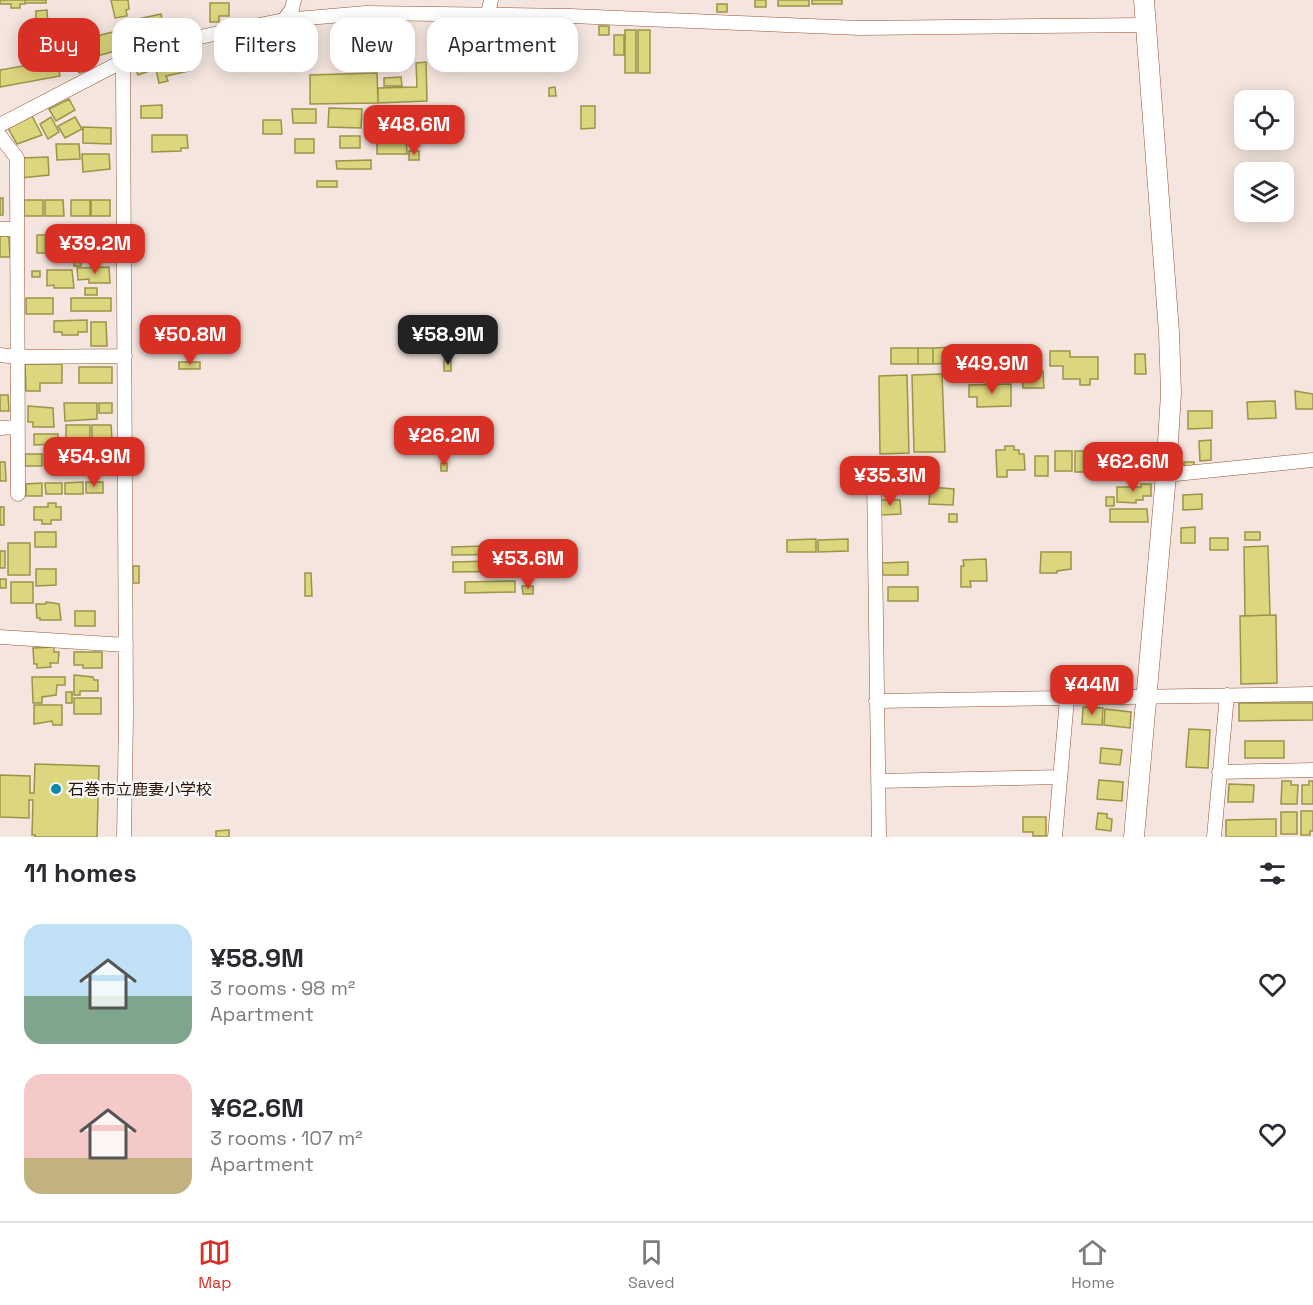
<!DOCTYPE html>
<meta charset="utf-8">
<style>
body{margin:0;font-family:"Space Grotesk","Noto Sans JP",sans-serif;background:#f7f7f7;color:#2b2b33;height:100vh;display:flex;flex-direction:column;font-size:22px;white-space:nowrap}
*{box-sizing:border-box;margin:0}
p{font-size:20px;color:#7c7c81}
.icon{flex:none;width:33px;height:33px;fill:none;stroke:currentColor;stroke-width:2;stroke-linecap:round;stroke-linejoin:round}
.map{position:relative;height:837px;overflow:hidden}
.details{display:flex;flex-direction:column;background:#fff;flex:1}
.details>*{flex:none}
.banner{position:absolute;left:18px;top:18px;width:600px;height:54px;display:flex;gap:12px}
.fabs{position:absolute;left:1234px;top:90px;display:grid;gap:12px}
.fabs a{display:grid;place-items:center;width:60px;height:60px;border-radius:12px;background:#fff;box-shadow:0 3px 15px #0003;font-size:30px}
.price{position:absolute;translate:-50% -51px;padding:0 14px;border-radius:12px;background:#d93025;color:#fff;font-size:20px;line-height:39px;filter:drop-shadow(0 2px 3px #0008)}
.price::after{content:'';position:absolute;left:50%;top:36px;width:18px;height:14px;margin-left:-9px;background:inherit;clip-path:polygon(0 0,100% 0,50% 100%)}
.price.selected{background:#222;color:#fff}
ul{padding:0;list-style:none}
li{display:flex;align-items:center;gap:18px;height:150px;padding:0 24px}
li span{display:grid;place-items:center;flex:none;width:168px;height:120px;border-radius:18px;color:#555}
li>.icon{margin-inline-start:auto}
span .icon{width:72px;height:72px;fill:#fffc;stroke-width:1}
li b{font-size:26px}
h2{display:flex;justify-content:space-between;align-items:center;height:72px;padding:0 24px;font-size:26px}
.chip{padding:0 21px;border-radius:18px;background:#fff;box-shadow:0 3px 15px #0003;font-size:21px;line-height:54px}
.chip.selected{background:#d93025;color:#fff}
.dock{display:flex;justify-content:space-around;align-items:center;height:84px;border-top:2px solid #e1e1e2;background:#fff;font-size:16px;color:#7c7c81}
.dock a{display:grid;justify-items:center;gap:3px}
.dock .selected{color:#d93025}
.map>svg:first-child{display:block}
.building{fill:#dcd67e;stroke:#999449;stroke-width:1.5}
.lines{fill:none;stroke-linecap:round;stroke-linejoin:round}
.street-casing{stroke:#965435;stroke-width:15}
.secondary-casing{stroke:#965435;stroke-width:21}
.street{stroke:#fff;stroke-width:14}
.secondary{stroke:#fff;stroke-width:20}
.poi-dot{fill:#0f88ac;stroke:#f6f6f6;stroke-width:2}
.labels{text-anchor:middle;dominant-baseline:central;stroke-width:5;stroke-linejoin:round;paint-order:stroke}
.poi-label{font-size:16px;fill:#2e1407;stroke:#f6f6f6;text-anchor:start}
</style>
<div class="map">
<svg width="1313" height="837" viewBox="0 0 1313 837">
<rect width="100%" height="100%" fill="#f4e5de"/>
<path class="building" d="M0 0H25V4H20V8H11V4H0Z
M25 0H46V3H25Z
M111 0H128L129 9 126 10 127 16 115 18Z
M755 0H766V7H755Z
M778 0H809V6H778Z
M812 0H842V4H812Z
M210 3H229V16H219V22H210Z
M717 4H727V12H717Z
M47 10 48 25H36V11Z
M161 14 164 30 155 32V38L145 40V37L133 40 129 21Z
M565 26 566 62H556L555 27Z
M599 26H609V35H599Z
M625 30H636V73H625Z
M638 30H650V73H638Z
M113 32 114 36 122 33 126 48 97 56 92 37Z
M260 32 261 37 255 38V46H240L241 35Z
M614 35H624V55H614Z
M90 38 93 49 74 54 71 43Z
M190 48H196L197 55 191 56Z
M185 54 189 71 166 76 168 81 159 83 154 60Z
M84 56 89 70 79 73 74 59Z
M57 60 60 76 0 87V70Z
M426 62 427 101 378 103V88L417 87 416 63Z
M146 63 149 71 138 75 135 67Z
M377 73 378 103 310 104V75Z
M401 77 402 86H384V78Z
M555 87 556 96H549V88Z
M69 99 75 110 56 121 49 109Z
M162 105V118H141V106Z
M581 106H595V128L581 129Z
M329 108 362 109 361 128 328 127Z
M292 109H316V123H293Z
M32 116 42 135 17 144 8 128Z
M51 117 59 132 48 139 40 124Z
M75 117 82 129 65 138 58 126Z
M263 120H281L282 134H263Z
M83 127 111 128V144L83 143Z
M152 135H187L188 148H181V151L152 152Z
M377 135H406L407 154H377Z
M340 136H360V148H340Z
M295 139H314V153H295Z
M56 144H79L80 159 57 160Z
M409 151H419V160H409Z
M82 154H109L110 169 83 172Z
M48 157 49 175 21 178V158Z
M371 160V169H337L336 161Z
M317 181H337V187H317Z
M0 198H3V215H0Z
M24 200H43V216H24Z
M45 200H63L64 216H45Z
M71 200H90V216H71Z
M91 200H110V216H91Z
M72 233H96V236H103V250H90V254H83V250H72Z
M0 234H6L9 238 10 257H0Z
M37 235H62V250H55V253H37Z
M74 259H81V266H74Z
M109 267 110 283H89V279L78 280 77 268Z
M47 270H72L74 288H54V285L47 286Z
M32 271H40V277H32Z
M85 288H97V295H85Z
M26 298H53V314H26Z
M71 298H111V311H71Z
M87 320V332H78V335H62V332H54V321Z
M91 322H106L107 346H91Z
M955 347 956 363 933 364V348Z
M891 348H918V364H891Z
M918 348H933V364H918Z
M1050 351H1070V357H1098V379H1090V385H1080V379H1063V366H1050Z
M1135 354H1145L1146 374H1135Z
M444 360H451V371H444Z
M179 362H200V369H179Z
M25 364H62V383H40V391H26Z
M79 367H112V383H79Z
M1022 371H1043L1044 388H1023Z
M942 374 945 452H914L912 375Z
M907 375 909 453 880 454 879 376Z
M1011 384V406L977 407V397H969V385Z
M1295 391 1313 394V409H1296Z
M0 395H8L9 411H0Z
M1275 401 1276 418 1248 419 1247 402Z
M64 403H97V419L65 421Z
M99 403H112V413H99Z
M28 406 53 408 54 427H33V422H28Z
M1188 411H1212V428L1188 429Z
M66 425H90V443H81V445L66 443Z
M92 425H111L112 439H100V443H92Z
M34 434H58V444L34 445Z
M1211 440V460L1200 461 1199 441Z
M1005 446H1014V450H1019V454H1024L1025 470H1007V477H997L996 450H1005Z
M1055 451H1072V471H1055Z
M1075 451H1096V469H1092V472H1075Z
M86 453H103V464L86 465Z
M25 454H42V466H25Z
M46 454H62L63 466H46Z
M65 454H83V465L66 466Z
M1035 456H1048V476H1035Z
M0 462H5L6 481H0Z
M1184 462H1194V468H1184Z
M441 463H447V471H441Z
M83 482V494H65V483Z
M86 482H103V493H86Z
M42 483V496H26V484Z
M45 483H62V494H46Z
M1141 484H1151V496H1143V500H1136V503L1117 502V487H1141Z
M930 487 954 489 953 505 929 504Z
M1202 494V509L1183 510V495Z
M1106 497H1114V506H1106Z
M880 500H900L901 514 881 515Z
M48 503H56V507H61V520H51V524H42V520H34V507H48Z
M0 507H4V525H0Z
M1110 509H1147L1148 522H1110Z
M949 514H957V522H949Z
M1195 527V543H1181V528Z
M35 532H56V547H35Z
M1245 532H1260V540H1245Z
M1210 538H1228V550H1210Z
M816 539V552H787V540Z
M848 539V551L818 552V540Z
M8 543H30V575H8Z
M522 545V554L452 555V547Z
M1268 546 1270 615 1245 616 1244 547Z
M535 547H570V567H535Z
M0 551H5V568H0Z
M1041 552H1071V569L1057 571V573H1040Z
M986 559 987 581H970L971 587H961V566H964L963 560Z
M525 560V571L453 572V562Z
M908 562V575H883L882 563Z
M133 566H139V583H133Z
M36 569H56V585L36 586Z
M305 573H311L312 596H305Z
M0 579H6V588H0Z
M515 581V592L465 593V582Z
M11 582H33V603H11Z
M522 586H533V594H523Z
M888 587H918V601H888Z
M46 602 59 604 61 620H40V618H37L36 604H46Z
M75 611H95V626H75Z
M1276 615 1277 683 1241 684 1240 616Z
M54 647V652H59L58 663H50L51 667 37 668V664H34L33 648Z
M74 652H102V668H83V665H74Z
M74 675 93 677 94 680H98V691H80V695H74Z
M32 677H65V685H57L56 695 42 697V703H33Z
M66 692H72V703H66Z
M74 698H101V714H74Z
M1239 703H1313V720L1239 721Z
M34 705H62V725H53L52 721 34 724Z
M1083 707 1103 708 1102 725 1082 724Z
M1105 709 1131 712 1130 728 1104 725Z
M1189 729 1210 730 1208 768 1186 767Z
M1245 741H1284V758H1245Z
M1101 748 1122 750 1120 765 1100 763Z
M35 764 99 766 97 837H35V835H32L33 800H29V818L0 817V775L30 776V793H34Z
M1099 780 1123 782 1122 801 1097 799Z
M1282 781H1291V785H1298L1297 804H1281Z
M1309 781H1313V804H1302V785H1309Z
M1229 784 1254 785 1253 802H1228Z
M1301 811H1313V831H1310V835H1301Z
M1281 812H1297V834H1281Z
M1098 813 1107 814V818L1112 819 1111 831 1096 829Z
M1023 817H1046V836H1033V832H1023Z
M1276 819V837H1226V820Z
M229 830V837H216V831Z"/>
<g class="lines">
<g class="street-casing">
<path id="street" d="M488 15 491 0
M284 20 292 9 294 0
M123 61 126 717 124 837
M0 125 123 61 175 42 284 20 366 13 571 16 860 28 1145 25
M0 136 17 158 18 494
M0 229H17
M0 355 17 357 125 356
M0 428 17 427
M1166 475 1313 460
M874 476 879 837
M0 637 126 645
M876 701 1313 694
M1219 772 1313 770
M878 781 1060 777
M1055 837 1067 699
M1214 837 1227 695"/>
</g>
<g class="secondary-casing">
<path id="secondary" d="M1134 837 1166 475 1171 393 1169 332 1144 0"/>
</g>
<use href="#street" class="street"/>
<use href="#secondary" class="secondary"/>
</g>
<circle class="poi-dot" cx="56" cy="789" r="6"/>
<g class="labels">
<g class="poi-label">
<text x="68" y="789">石巻市立鹿妻小学校</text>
</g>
</g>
</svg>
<div class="fabs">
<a><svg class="icon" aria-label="locate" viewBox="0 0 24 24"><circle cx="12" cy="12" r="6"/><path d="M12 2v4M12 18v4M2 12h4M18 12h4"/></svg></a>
<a><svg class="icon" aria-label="layers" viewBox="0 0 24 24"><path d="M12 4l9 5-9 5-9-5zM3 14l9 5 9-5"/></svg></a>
</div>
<b class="price" style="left:414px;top:156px">¥48.6M</b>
<b class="price" style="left:95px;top:275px">¥39.2M</b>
<b class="price" style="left:190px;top:366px">¥50.8M</b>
<b class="price selected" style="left:448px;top:366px">¥58.9M</b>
<b class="price" style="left:992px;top:395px">¥49.9M</b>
<b class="price" style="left:444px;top:467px">¥26.2M</b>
<b class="price" style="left:94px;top:488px">¥54.9M</b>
<b class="price" style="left:1133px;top:493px">¥62.6M</b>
<b class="price" style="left:890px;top:507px">¥35.3M</b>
<b class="price" style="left:528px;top:590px">¥53.6M</b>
<b class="price" style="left:1092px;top:716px">¥44M</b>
<div class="banner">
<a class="chip selected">Buy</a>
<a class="chip">Rent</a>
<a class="chip">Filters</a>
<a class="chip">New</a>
<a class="chip">Apartment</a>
</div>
</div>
<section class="details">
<h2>11 homes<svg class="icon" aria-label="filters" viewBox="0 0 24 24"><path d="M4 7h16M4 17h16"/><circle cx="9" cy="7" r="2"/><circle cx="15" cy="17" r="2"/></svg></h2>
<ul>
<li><span style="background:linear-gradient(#bfe0f5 60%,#7fa58c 0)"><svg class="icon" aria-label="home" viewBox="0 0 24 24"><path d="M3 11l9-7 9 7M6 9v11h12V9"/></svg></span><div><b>¥58.9M</b><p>3 rooms · 98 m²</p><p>Apartment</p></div><svg class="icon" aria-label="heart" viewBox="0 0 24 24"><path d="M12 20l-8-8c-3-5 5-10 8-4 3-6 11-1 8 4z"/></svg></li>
<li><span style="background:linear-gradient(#f6c9c9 70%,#c2b280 0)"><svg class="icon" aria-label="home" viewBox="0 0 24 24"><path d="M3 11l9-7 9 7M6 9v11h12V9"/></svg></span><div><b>¥62.6M</b><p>3 rooms · 107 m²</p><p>Apartment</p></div><svg class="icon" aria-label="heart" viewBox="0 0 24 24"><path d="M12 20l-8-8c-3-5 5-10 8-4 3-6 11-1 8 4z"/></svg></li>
</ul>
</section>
<nav class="dock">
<a class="selected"><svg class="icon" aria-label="map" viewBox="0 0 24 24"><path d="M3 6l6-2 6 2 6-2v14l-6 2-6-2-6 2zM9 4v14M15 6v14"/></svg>Map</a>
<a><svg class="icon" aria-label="saved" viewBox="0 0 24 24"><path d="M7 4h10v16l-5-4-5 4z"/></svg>Saved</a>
<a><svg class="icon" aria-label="home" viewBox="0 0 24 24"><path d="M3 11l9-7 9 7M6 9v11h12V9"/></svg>Home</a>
</nav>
